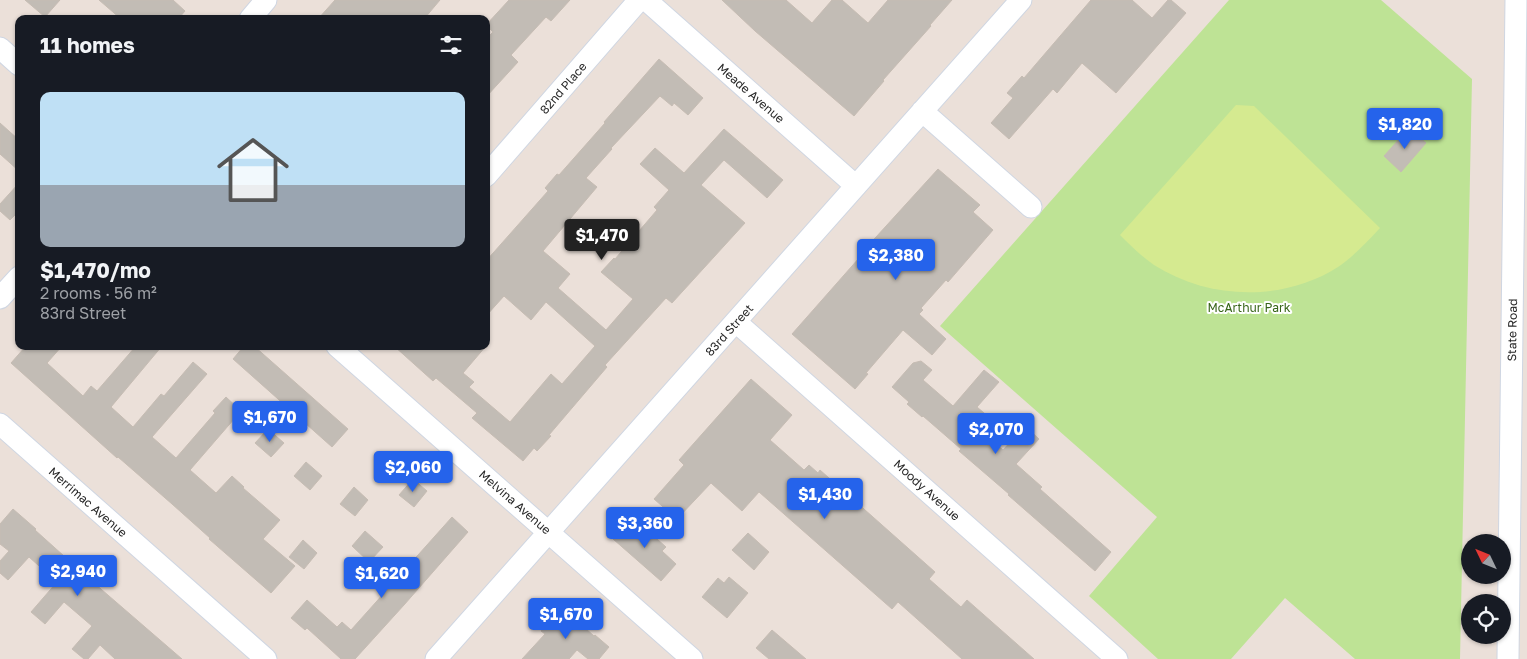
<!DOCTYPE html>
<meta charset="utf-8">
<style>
body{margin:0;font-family:"Golos Text",sans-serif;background:#20242c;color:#f1f3f6;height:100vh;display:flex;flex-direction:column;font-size:19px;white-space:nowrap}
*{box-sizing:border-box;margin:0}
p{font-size:16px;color:#9ea1a6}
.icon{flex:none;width:28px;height:28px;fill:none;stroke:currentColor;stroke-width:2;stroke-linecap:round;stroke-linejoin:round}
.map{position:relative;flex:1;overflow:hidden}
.side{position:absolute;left:15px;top:15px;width:475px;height:335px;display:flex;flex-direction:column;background:#171b24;border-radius:10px;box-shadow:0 1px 4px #0004}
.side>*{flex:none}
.needle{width:32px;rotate:313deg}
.tools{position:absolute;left:1461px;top:534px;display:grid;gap:10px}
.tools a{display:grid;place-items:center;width:50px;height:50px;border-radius:50%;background:#171b24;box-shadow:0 1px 4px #0004;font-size:25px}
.price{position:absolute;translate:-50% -42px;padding:0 11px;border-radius:5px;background:#2563eb;color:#fff;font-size:16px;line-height:32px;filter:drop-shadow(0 1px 2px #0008)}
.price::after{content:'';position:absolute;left:50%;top:30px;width:15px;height:11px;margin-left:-8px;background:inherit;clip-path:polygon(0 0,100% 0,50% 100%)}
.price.current{background:#222;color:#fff}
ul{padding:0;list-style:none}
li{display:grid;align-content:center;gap:10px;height:265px;padding:0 25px}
li span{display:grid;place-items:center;height:155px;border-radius:10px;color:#555}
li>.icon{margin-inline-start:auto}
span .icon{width:90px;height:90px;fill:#fffc;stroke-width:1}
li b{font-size:21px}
h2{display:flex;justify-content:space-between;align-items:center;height:60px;padding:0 25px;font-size:21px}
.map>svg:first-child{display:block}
.green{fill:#bee395}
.pitch{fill:#d5ea90}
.building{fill:#c2bcb5;stroke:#c6bcb3}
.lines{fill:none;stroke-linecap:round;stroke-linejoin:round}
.minor-casing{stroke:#cfd6e2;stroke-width:23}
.minor{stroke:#fff;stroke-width:21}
.labels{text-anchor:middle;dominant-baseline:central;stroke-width:4;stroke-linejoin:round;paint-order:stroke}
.street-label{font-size:12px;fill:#282828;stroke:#fff}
.park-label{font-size:12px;fill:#376518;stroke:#fff}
</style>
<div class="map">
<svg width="1527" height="659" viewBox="0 0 1527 659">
<rect width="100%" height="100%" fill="#ebe0d9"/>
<path class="green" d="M1229 0H1381L1472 79 1460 659H1355L1285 598 1231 659H1158L1089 596 1157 517 940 326Z"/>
<path class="pitch" d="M1236 105 1254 106 1380 228C1367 242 1354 256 1338 267 1283 302 1209 300 1154 265 1141 256 1131 246 1120 235Z"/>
<path class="building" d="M25 0H60L45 17Z
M99 0H173L185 11 178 19H121Z
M335 0H440L424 19H318Z
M509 0H570L551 21 546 17 511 55 518 62 486 97V39L493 32 486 25Z
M722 0H786L812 23 832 0H842L868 23 888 0H952L930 25 931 26 883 80 884 81 854 116 755 31Z
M1091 0H1132L1152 18 1168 0H1171L1186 13 1116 93 1082 63 1057 93 1053 89 1009 139 991 123 1013 98 1007 93 1022 76 1024 78Z
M659 59 703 98 688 115 674 103 672 106 660 96 611 148 612 149 586 178 597 187 543 251 570 274 558 288 606 330 633 299 601 272 614 258 615 259 657 210 654 207 669 190 640 164 655 148 684 173 724 129 783 180 767 198 724 160 701 185 745 223 672 303 666 298 605 365 607 367 549 435 551 436 537 451 534 448 523 461 472 418 477 413 436 378 433 381 394 346H486L463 373 474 382 469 387 510 422 551 374 562 384 595 346 546 302 531 320 504 296 486 316V261L548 191 545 188 557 174 559 175 605 123 604 122Z
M0 123 19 140V171L0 154Z
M1409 128 1426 143 1401 172 1384 156Z
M938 169 980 205 973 212 993 230 948 282 946 280 921 308 923 310 919 314 946 339 932 355 903 330 866 373 868 374 855 389 792 334 867 249 866 248Z
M19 183V211L10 220 0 211V204Z
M26 346H62L47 363 83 396 91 386 97 391 136 346H162L111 407 133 427 161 394 164 396 193 362 207 374 152 437 176 458 215 413 213 411 226 397 241 411 190 470 216 493 232 476 244 487 243 488 280 520 263 539 295 566 271 593 209 539 210 538 172 504 118 457 117 458 11 363Z
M244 346H254L348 429 332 447 233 359Z
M921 361 932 370 923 380 953 406 984 370 999 382 977 407 991 419 981 431 1003 450 1025 426 1039 439 1016 464 1042 487 1040 489 1111 552 1095 571 1008 495 1009 494 959 451 961 449 923 416 922 417 907 404 909 402 892 387 913 363Z
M751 379 792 415 770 440 804 470 809 465 818 473 820 470 935 572 929 579 961 607 967 600 1034 659H962L898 602 892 609 759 492 742 511 711 483 677 519 654 499 684 465 679 460Z
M268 429 284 443 271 457 255 443Z
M306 462 322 476 310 490 294 476Z
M413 479 427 491 414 507 399 495Z
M354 487 368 500 355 516 340 504Z
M13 509 36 529 35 530 94 583 182 659H115L100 645 88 659H84L72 649 92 626 64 602 45 624 31 612 57 582 29 557 8 580 0 573V561L9 551 0 544V524Z
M452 517 468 532 404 605 355 659H341L307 628 305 630 291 618 307 600 337 627 342 622 351 630Z
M631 519 646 533 648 531 666 547 662 551 676 564 661 581 613 539Z
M365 531 383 547 369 562 352 546Z
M748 533 769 552 754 570 732 550Z
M303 540 317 553 304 569 289 557Z
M729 577 748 593 727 618 702 597 718 578 724 583Z
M561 607 594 636 595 635 609 647 599 659H588L577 650 569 659H522L545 634 541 631Z
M772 630 806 659H769L756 648Z"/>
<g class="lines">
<g class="minor-casing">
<path id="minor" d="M646 0 856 186
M250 19 266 0
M0 48 19 65
M922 111 1031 207
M486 176 639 0
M0 298 19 277
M736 322 1117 659
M337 346 692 659
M0 424 266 659
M436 659 1021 0
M1508 659 1516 0"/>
</g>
<use href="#minor" class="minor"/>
</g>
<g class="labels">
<g class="street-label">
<text transform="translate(563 88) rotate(-49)">82nd Place</text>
<text transform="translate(751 93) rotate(41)">Meade Avenue</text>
<text transform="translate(729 330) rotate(-48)">83rd Street</text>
<text transform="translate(1512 330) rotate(-89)">State Road</text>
<text transform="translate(927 490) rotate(42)">Moody Avenue</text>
<text transform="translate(88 502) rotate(41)">Merrimac Avenue</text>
<text transform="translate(515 502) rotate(41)">Melvina Avenue</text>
</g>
<g class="park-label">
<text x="1249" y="307">McArthur Park</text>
</g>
</g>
</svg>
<div class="tools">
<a><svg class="needle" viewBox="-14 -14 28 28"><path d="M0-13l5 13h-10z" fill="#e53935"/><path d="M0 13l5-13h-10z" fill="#9ea1a6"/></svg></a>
<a><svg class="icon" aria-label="locate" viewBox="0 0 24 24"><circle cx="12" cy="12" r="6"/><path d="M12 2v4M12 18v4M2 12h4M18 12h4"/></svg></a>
</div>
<b class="price" style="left:1405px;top:150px">$1,820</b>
<b class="price current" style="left:602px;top:261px">$1,470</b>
<b class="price" style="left:896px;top:281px">$2,380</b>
<b class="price" style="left:270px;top:443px">$1,670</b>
<b class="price" style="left:996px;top:455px">$2,070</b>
<b class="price" style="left:413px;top:493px">$2,060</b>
<b class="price" style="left:825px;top:520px">$1,430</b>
<b class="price" style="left:645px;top:549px">$3,360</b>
<b class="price" style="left:78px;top:597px">$2,940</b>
<b class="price" style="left:382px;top:599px">$1,620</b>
<b class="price" style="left:566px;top:640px">$1,670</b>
<section class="side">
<h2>11 homes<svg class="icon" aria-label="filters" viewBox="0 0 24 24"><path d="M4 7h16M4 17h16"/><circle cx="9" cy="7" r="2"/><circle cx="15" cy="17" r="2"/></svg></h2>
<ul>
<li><span style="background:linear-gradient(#bfe0f5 60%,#9aa5b1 0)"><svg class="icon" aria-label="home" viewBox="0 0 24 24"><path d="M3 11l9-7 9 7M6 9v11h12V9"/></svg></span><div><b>$1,470/mo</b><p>2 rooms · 56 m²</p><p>83rd Street</p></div></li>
</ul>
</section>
</div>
